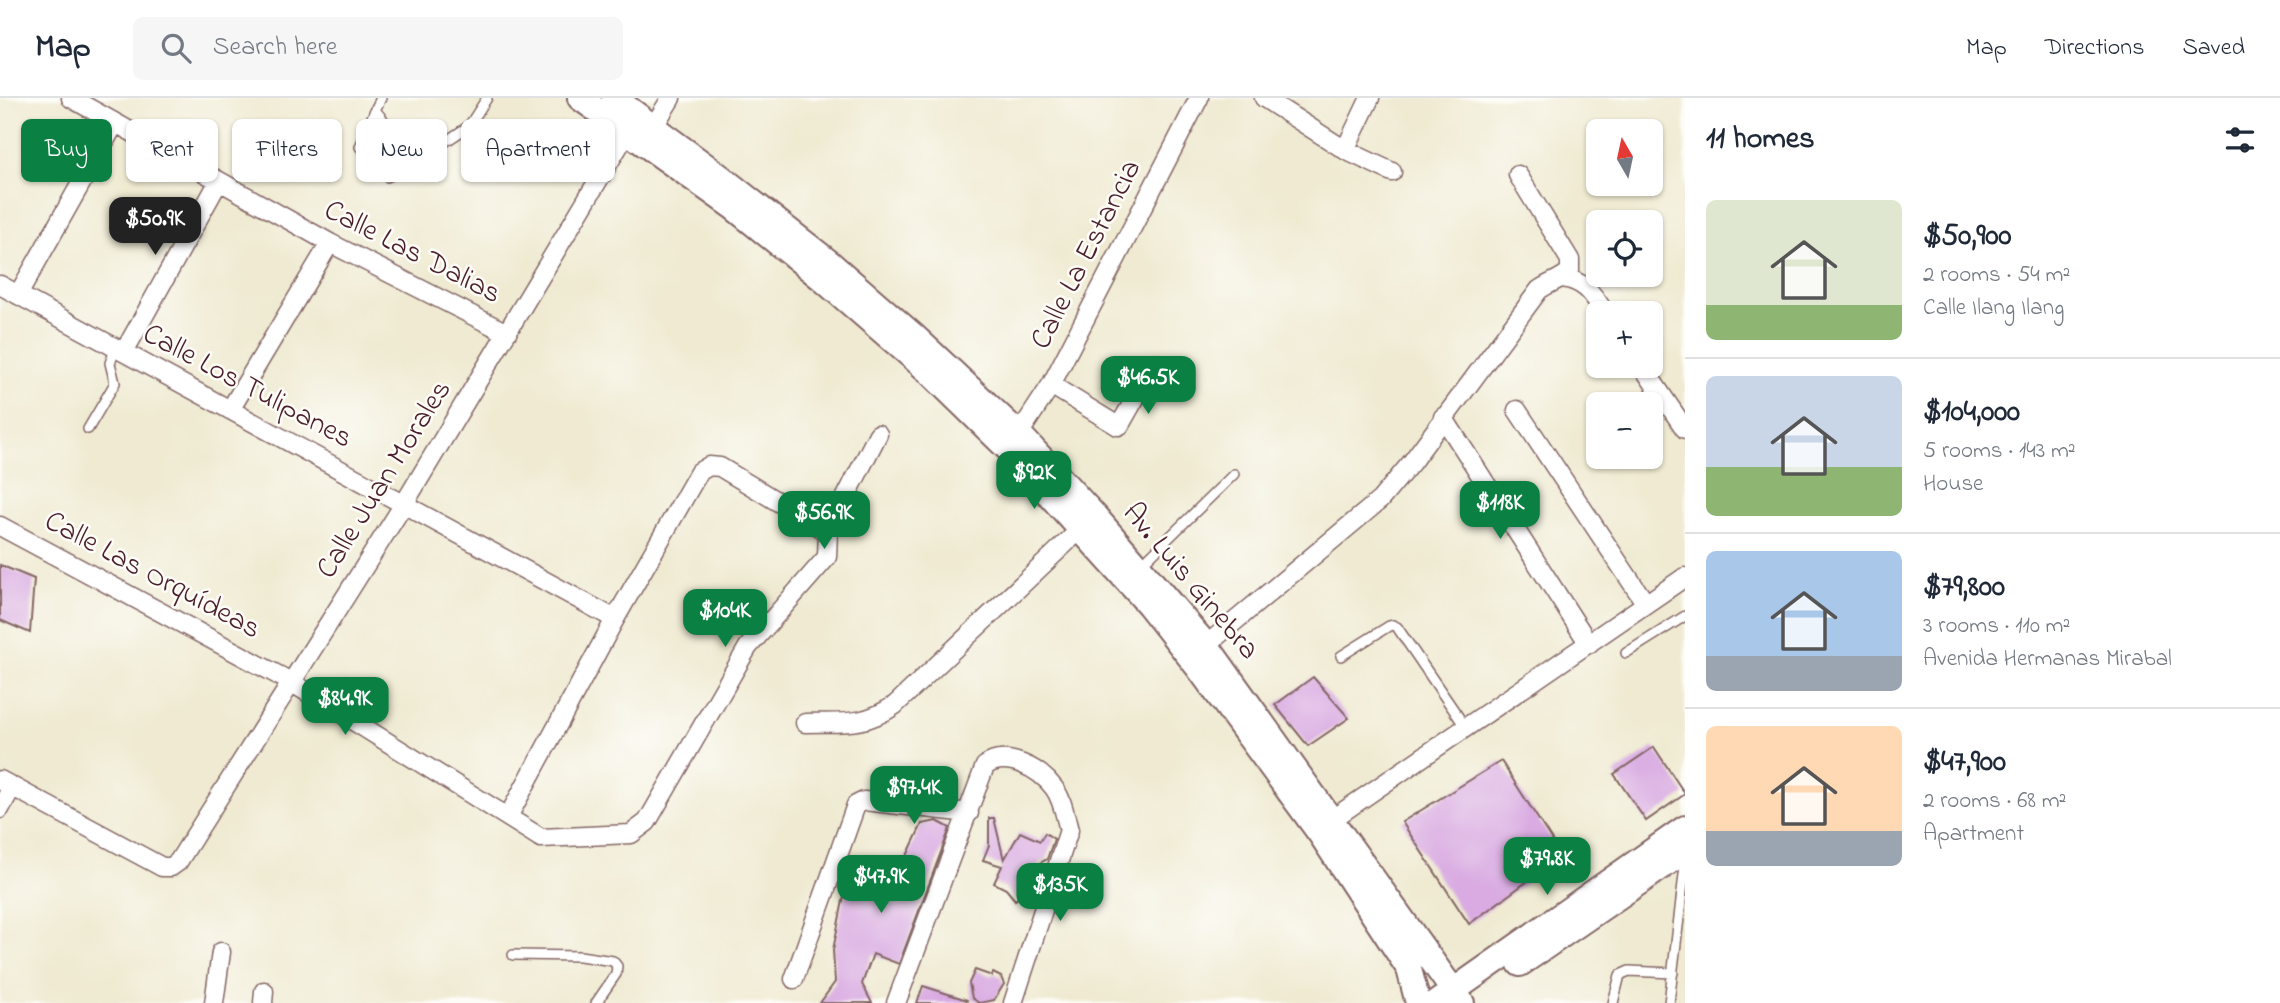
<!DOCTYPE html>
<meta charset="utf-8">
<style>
body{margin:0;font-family:"Indie Flower",sans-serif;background:#f6f6f7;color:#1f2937;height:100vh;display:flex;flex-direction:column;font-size:26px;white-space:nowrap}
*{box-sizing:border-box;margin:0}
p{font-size:23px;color:#747a83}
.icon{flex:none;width:38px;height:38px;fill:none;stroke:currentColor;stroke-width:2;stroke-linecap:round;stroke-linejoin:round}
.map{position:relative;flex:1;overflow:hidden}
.side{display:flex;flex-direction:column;background:#fff;width:595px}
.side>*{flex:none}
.banner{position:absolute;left:21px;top:21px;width:665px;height:63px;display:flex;gap:14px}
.needle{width:46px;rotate:351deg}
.tools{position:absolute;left:1586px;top:21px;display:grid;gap:14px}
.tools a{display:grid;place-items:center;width:77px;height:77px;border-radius:10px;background:#fff;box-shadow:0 2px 5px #0004;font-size:35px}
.price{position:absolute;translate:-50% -60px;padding:0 16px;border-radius:14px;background:#0b8043;color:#fff;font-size:23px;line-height:46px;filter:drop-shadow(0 2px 4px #0008)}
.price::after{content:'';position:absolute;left:50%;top:42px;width:21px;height:16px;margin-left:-10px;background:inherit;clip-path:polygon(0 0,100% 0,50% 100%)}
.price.current{background:#222;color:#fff}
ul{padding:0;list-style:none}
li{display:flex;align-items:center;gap:21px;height:175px;padding:0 21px}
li+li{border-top:2px solid #e0e1e3}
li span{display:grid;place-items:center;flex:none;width:196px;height:140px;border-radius:10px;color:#555}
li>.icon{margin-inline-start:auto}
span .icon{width:84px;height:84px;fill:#fffc;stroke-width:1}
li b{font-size:30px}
h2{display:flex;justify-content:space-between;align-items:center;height:84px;padding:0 21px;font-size:30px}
.pill{padding:0 24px;border-radius:10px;background:#fff;box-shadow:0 2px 5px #0004;font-size:24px;line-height:63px}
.pill.current{background:#0b8043;color:#fff}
header{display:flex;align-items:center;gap:42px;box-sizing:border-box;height:98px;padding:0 35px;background:#fff;border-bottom:2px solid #e0e1e3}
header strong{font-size:33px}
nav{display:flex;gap:38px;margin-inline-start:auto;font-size:24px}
.search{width:490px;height:63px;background:#f6f6f7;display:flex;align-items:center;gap:18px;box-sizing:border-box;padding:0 24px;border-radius:10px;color:#747a83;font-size:26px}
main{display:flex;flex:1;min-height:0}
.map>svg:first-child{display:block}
.building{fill:#d9abe2}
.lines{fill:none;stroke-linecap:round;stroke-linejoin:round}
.lane-casing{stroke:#846665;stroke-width:12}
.street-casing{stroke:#846665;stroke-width:21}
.secondary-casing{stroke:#846665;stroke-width:28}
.lane{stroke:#fff;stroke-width:9}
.street{stroke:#fff;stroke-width:18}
.secondary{stroke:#fff;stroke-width:24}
.labels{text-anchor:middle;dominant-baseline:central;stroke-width:5;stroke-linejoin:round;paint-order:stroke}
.street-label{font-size:30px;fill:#4a1f2b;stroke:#fdfcf7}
</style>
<header>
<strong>Map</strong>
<div class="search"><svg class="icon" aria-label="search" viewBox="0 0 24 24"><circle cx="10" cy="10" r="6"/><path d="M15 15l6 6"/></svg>Search here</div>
<nav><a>Map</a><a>Directions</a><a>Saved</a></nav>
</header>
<main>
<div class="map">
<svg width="1685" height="905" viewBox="0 0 1685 905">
<rect width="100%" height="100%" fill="#fdfcf7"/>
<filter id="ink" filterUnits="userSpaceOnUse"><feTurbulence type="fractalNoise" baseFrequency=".0143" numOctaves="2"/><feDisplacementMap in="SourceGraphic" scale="14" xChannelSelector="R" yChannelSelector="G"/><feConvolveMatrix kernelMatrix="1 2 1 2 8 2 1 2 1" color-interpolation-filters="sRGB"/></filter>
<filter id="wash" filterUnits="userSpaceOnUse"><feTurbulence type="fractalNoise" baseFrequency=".00686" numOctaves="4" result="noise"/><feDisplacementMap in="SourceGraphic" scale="28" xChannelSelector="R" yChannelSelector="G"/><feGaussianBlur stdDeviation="1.57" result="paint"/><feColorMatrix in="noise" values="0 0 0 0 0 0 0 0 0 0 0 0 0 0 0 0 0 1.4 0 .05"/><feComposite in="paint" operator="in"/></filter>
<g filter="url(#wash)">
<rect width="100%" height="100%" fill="#efead1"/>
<g id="blocks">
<path class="building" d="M0 467 34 481 30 535 0 522Z
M1313 579 1349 620 1308 648 1275 607Z
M1654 649 1685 696 1646 723 1614 676Z
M1501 663 1562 758 1469 826 1402 724Z
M989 720H994L1004 762 1020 734 1040 743 1045 735 1054 741 1047 761 1040 765 1027 793 1015 802 1006 791 994 785 1002 768 983 762 989 747Z
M937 723 950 730 899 866 873 856 862 886 872 905H820L835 884 833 852 850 768 899 788 903 766 922 726Z
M975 872 992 878 993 875 1001 879 1004 886 994 902 979 905 972 900 969 885Z
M923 888 967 902 966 905H917Z"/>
</g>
</g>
<g filter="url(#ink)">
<use href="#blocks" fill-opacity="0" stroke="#846665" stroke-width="2"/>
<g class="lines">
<g class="lane-casing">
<path id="lane" d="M381 0 375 12 401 43 416 56 430 54 469 28 487 0
M375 12 360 49 378 73 387 79 398 74 416 56
M88 331 115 285 110 265 116 250
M1140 468 1234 376
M1626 555 1685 518
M1341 558 1389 528 1393 527 1397 529 1466 630
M513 857 580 858 613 863 617 868 616 876 596 905
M1613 905 1620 877 1629 873 1673 875
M1669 905 1685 768"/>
</g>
<g class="street-casing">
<path id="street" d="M71 0 330 145 507 235
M1264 0 1345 52 1392 74
M654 28 671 0
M1345 52 1370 0
M1562 180C1586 183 1593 197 1605 215
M0 187 615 521
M18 197 115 25
M124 254 219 83
M1642 268 1685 331
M1051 287 1118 328 1120 327 1155 265
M230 312 330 145
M1517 312 1646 506
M1443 319 1589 546
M1013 345 1051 287 1199 0
M0 428 291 584 541 740 631 736 647 724 748 549 827 459 828 434
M1198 554 1380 402 1411 365 1539 192C1550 184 1561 182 1570 173V162L1518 77
M805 625C842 624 863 629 895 607L1087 425
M0 682 162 769H171L178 764 404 406 632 26
M0 711 12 689
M508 719 615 521 699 374 709 368 720 369 828 434 878 336
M1331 722 1685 479
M794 881 856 707 864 703 969 715
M214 905 221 854
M263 905 264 893
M896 905 985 668C1006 652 1040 671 1054 690 1063 702 1065 718 1069 732L1013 905"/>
</g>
<g class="secondary-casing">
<path id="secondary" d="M580 0 733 109 821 180 927 272 1008 351 1149 507 1197 568 1321 737 1409 871 1418 905
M614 0 722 80 830 165 914 238 1020 337 1095 418 1207 548 1462 905
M1520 866 1685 753
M1436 905 1685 730"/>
</g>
<use href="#lane" class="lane"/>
<use href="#street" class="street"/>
<use href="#secondary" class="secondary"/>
</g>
</g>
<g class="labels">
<g class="street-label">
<text transform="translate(412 155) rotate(27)">Calle Las Dalias</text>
<text transform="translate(1087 157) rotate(-63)">Calle La Estancia</text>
<text transform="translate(247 289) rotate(28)">Calle Los Tulipanes</text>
<text transform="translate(385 382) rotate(-58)">Calle Juan Morales</text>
<text transform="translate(152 478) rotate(28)">Calle Las Orquídeas</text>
<text transform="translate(1190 484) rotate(50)">Av. Luis Ginebra</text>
</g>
</g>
</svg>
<div class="tools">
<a><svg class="needle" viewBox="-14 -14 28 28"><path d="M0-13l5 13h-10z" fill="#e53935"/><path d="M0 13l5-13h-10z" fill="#747a83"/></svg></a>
<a><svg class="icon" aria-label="locate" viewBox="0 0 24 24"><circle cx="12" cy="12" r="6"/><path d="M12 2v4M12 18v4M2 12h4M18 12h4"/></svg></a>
<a>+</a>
<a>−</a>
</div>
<b class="price current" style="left:155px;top:159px">$50.9K</b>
<b class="price" style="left:1148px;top:318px">$46.5K</b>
<b class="price" style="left:1034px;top:413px">$92K</b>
<b class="price" style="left:1500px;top:443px">$118K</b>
<b class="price" style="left:824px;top:453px">$56.9K</b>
<b class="price" style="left:725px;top:551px">$104K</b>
<b class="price" style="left:345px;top:639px">$84.9K</b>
<b class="price" style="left:914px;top:728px">$97.4K</b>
<b class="price" style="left:1547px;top:799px">$79.8K</b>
<b class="price" style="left:881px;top:817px">$47.9K</b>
<b class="price" style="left:1060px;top:825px">$135K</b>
<div class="banner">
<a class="pill current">Buy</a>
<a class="pill">Rent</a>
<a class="pill">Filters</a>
<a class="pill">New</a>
<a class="pill">Apartment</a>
</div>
</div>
<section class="side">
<h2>11 homes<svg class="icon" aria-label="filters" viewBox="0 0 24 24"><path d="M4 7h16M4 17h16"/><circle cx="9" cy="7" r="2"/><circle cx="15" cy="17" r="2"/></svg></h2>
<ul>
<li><span style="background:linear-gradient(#dfe7d0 75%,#8fb573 0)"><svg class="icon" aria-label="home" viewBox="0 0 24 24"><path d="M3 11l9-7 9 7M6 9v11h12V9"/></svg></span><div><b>$50,900</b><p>2 rooms · 54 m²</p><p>Calle Ilang Ilang</p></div></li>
<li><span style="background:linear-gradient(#c9d6e8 65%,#8fb573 0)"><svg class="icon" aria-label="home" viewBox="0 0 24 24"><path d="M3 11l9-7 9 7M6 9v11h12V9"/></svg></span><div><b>$104,000</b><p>5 rooms · 143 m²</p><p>House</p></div></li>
<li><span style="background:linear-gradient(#a9c7e8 75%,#9aa5b1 0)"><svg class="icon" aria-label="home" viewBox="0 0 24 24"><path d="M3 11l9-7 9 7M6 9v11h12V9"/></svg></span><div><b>$79,800</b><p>3 rooms · 110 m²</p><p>Avenida Hermanas Mirabal</p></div></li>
<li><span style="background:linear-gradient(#ffd9b3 75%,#9aa5b1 0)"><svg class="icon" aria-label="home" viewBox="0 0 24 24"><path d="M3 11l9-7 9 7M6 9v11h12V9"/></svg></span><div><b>$47,900</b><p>2 rooms · 68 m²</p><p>Apartment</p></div></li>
</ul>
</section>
</main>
